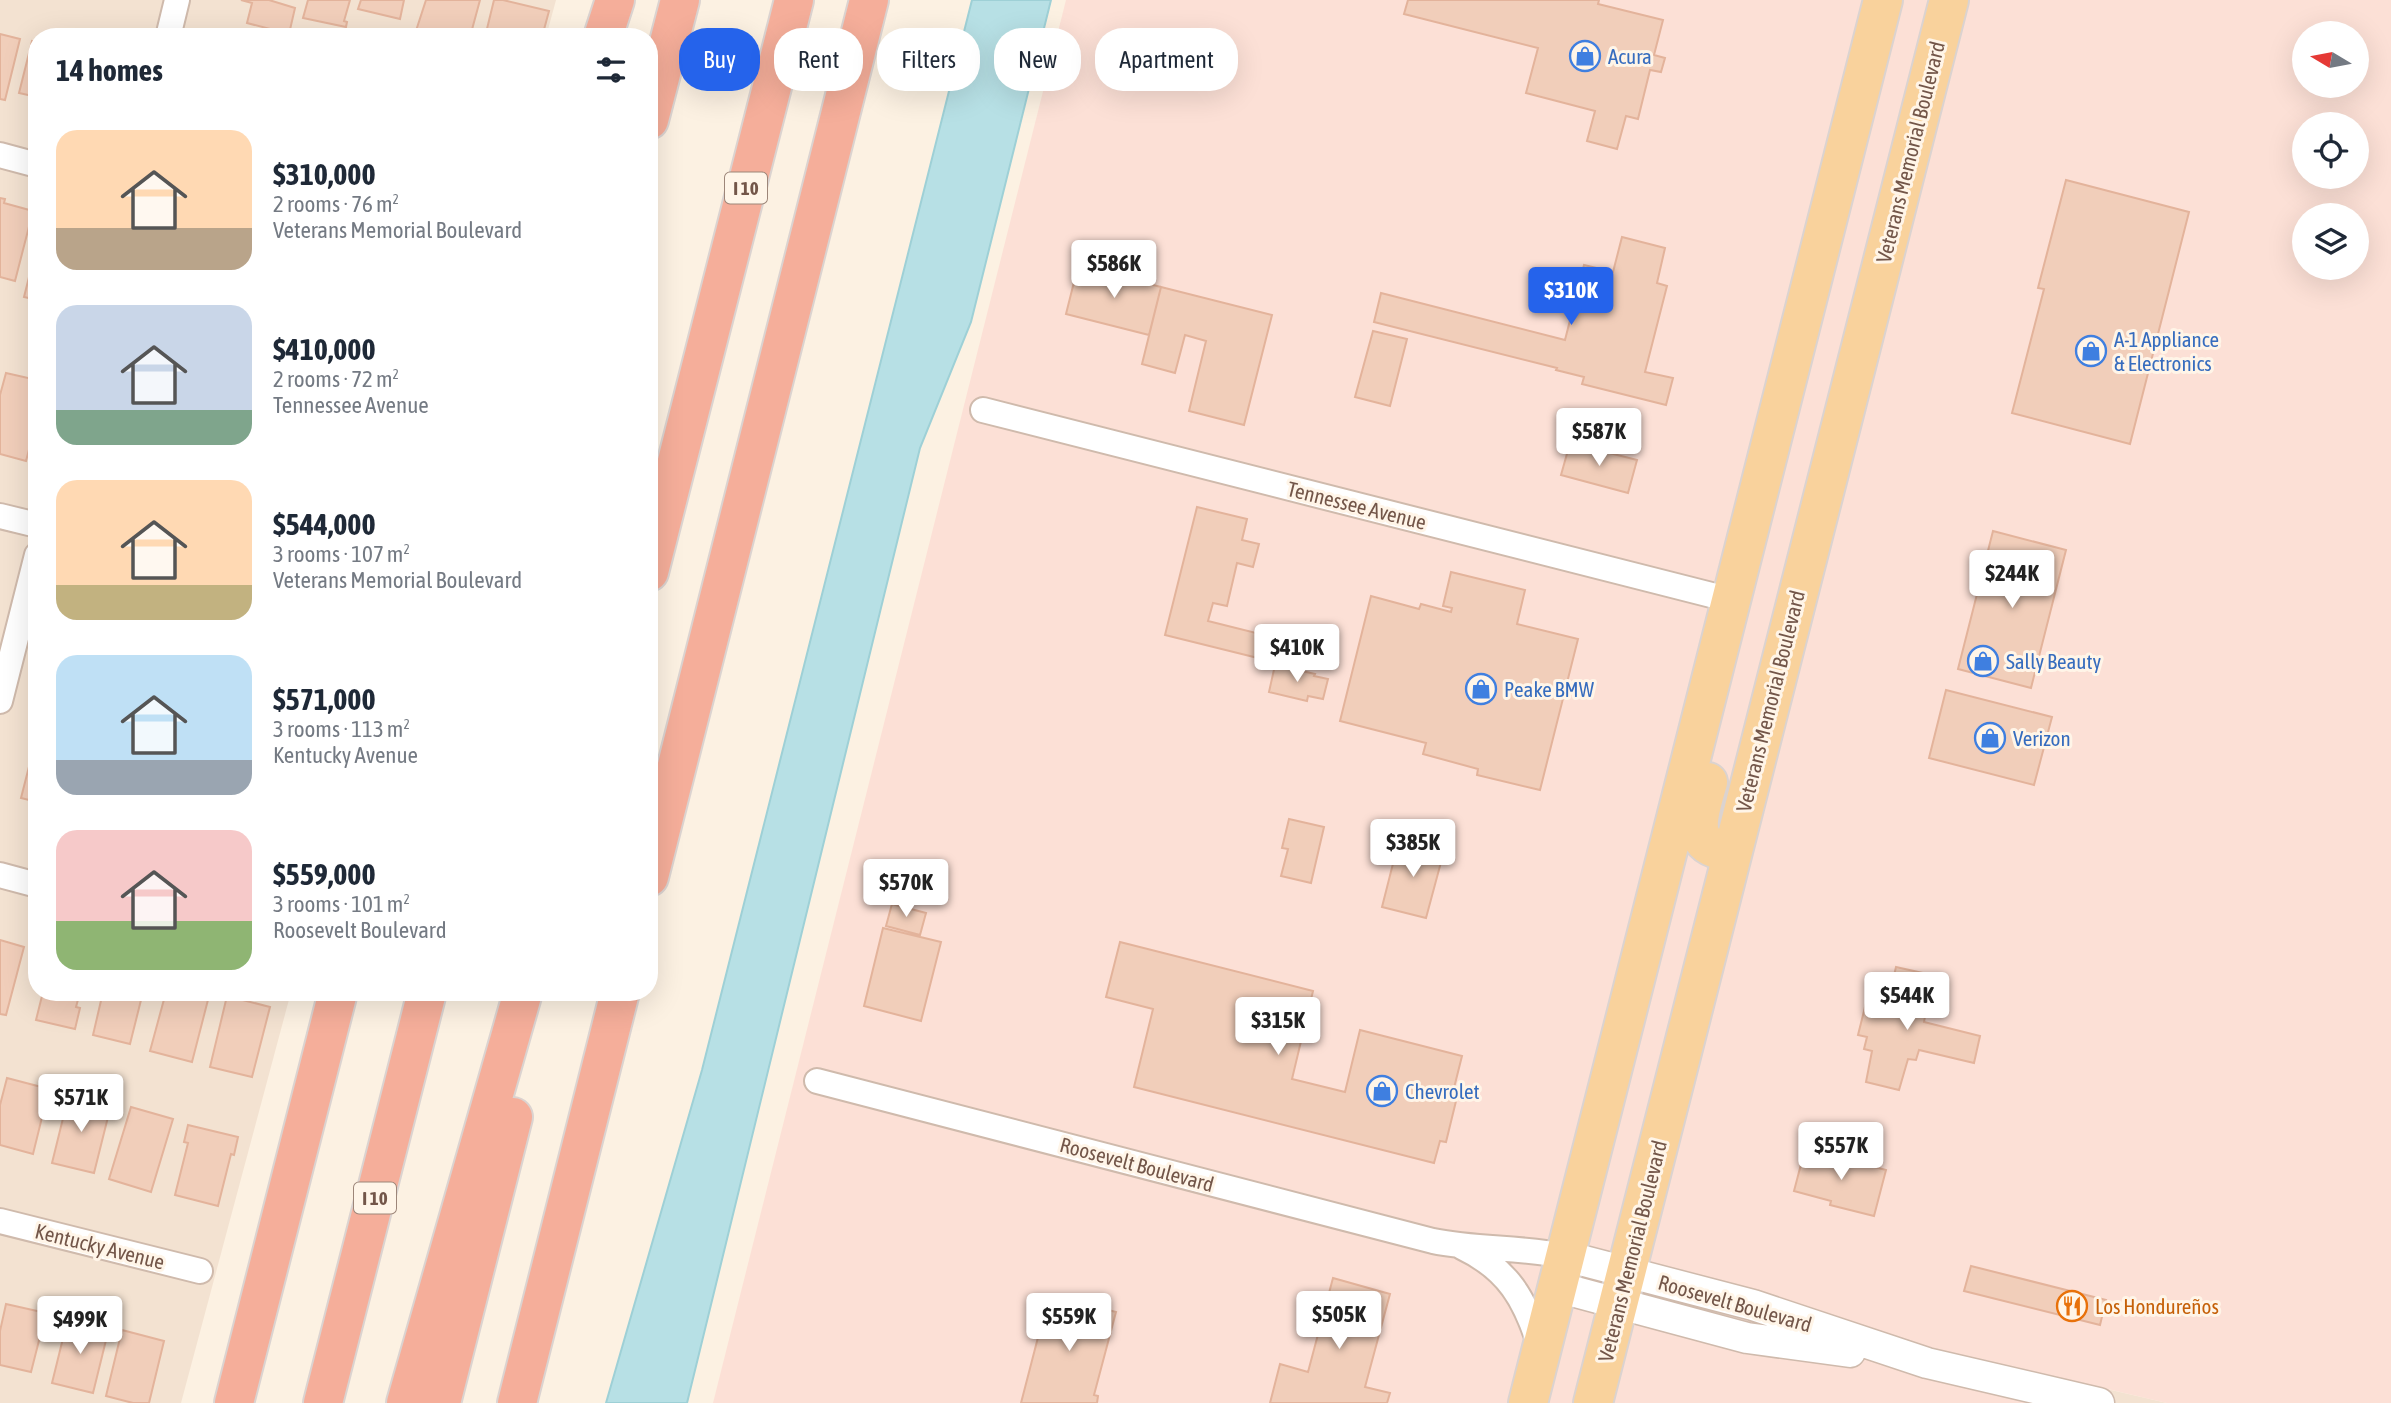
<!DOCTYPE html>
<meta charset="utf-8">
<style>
body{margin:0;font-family:"Asap Condensed",sans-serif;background:#f2f2f3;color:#1f2937;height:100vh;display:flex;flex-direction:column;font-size:26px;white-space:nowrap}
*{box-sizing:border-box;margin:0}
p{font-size:23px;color:#747a83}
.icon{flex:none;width:38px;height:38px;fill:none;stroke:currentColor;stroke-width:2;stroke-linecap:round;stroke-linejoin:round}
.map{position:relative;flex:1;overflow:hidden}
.side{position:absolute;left:28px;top:28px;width:630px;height:973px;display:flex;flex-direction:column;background:#fff;border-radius:28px;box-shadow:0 7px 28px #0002}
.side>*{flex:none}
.top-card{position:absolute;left:679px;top:28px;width:665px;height:63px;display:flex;gap:14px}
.needle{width:46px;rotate:280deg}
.buttons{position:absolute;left:2292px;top:21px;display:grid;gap:14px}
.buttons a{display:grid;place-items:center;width:77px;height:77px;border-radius:50%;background:#fff;box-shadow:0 7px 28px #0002;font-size:35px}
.price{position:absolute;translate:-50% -60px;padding:0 16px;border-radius:7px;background:#fff;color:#222;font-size:23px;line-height:46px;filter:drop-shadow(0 2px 4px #0008)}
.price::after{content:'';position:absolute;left:50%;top:42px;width:21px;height:16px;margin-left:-10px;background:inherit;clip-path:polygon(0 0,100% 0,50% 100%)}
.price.active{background:#2563eb;color:#fff}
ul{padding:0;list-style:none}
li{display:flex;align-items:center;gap:21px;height:175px;padding:0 28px}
li span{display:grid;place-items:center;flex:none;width:196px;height:140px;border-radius:21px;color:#555}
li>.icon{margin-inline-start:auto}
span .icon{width:84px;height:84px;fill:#fffc;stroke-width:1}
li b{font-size:30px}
h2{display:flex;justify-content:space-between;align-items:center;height:84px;padding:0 28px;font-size:30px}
.pill{padding:0 24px;border-radius:28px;background:#fff;box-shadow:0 7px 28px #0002;font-size:24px;line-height:63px}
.pill.active{background:#2563eb;color:#fff}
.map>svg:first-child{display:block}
.residential{fill:#f3e2d1}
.commercial{fill:#fce0d6;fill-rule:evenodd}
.water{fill:#b7e0e5;stroke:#9ed0d6;stroke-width:2}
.building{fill:#f1ceba;stroke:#e3b39b;stroke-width:2}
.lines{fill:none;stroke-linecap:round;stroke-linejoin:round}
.minor-casing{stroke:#cfbaac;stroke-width:28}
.tertiary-casing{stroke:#cfbaac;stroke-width:33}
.primary-casing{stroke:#dbd3d0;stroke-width:42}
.motorway-casing{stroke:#dbd3d0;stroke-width:42}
.minor{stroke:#fff;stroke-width:24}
.tertiary{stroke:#fff;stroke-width:30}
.primary{stroke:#f9d29c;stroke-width:38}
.motorway{stroke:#f5ae9a;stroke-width:38}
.labels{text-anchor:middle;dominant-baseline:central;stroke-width:6;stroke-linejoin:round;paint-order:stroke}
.shield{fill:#fff5e8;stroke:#9d8679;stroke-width:2}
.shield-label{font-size:19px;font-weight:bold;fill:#735649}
.shop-label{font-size:21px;fill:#366cbe;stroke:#fff5e8;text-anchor:start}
.street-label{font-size:21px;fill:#735649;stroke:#fff5e8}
.food-label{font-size:21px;fill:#c56008;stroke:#fff5e8;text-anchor:start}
</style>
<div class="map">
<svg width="2391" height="1403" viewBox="0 0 2391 1403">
<rect width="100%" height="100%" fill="#fcf1e2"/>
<path class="residential" d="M0 0H556L546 37H37V992H291L181 1403H0Z
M2081 1383 2167 1403H2076Z"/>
<path class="commercial" d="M1066 0H2391V1403H2167L2082 1383 2076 1403H713ZM2305 33H2357V86H2305ZM2305 124H2357V177H2305ZM2305 215H2357V268H2305Z"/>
<path class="water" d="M972 0H1051L971 322 920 448 687 1403H606L702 1070Z"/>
<path class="building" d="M241 0H269L295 8 289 34 247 23 252 3Z
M308 0H350L344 21 347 22 346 27 303 18Z
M361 0H404L400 19 358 9Z
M426 0H480L470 37H414Z
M494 0H503L549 11 542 37H485Z
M1408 0H1599L1598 4 1663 20 1654 55 1665 58 1661 72 1650 70 1638 119 1626 116 1617 149 1587 141 1595 111 1526 93 1538 48 1404 14Z
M0 34 20 39 5 100 0 99Z
M32 41 37 43V97L19 93Z
M2066 180 2189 212 2130 444 2012 413 2044 289 2038 288Z
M0 198 5 199 4 203 33 211 15 281 0 277Z
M1622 237 1665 248 1657 283 1667 286 1645 372 1673 378 1666 405 1582 384 1584 377 1556 370 1557 368 1374 322 1381 293 1565 340 1584 265 1613 272Z
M37 245V300L24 297Z
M1078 266 1161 287 1149 335 1066 314Z
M1161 287 1272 315 1244 425 1189 411 1206 341 1185 335 1175 373 1142 364Z
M1373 331 1407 339 1390 406 1355 397Z
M6 373 37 380V419L26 461 0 454V395Z
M1570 443 1637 460 1628 493 1561 475Z
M1197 507 1247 519 1242 540 1259 544 1253 567 1237 563 1227 606 1213 603 1208 621 1276 638 1270 661 1165 635Z
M1993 531 2066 550 2031 688 1958 669Z
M1451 572 1525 590 1517 624 1578 639 1540 790 1477 775 1478 769 1423 754 1426 743 1340 721 1371 596 1419 609 1421 604 1451 612 1452 608 1443 606Z
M1275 665 1315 674 1314 676 1328 679 1323 699 1308 696 1307 701 1269 692Z
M1946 690 2052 717 2034 785 1929 758Z
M35 743H37V802L21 798Z
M1289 819 1324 827 1311 883 1281 876 1288 849 1282 848Z
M1399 840 1444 851 1426 918 1382 907Z
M892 904 926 913 920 935 886 926Z
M883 928 941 942 921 1021 864 1006Z
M0 940 24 947 6 1015 0 1014Z
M1120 942 1313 991 1292 1079 1345 1092 1360 1030 1462 1056 1452 1096 1457 1097 1446 1142 1440 1141 1434 1163 1134 1087 1153 1009 1106 997Z
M1896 967 1923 973 1918 996 1921 997 1918 1009 1926 1011 1924 1022 1980 1036 1974 1063 1919 1050 1916 1060 1908 1059 1899 1090 1866 1082 1872 1051 1864 1049 1867 1037 1858 1035 1866 1003 1875 1005 1877 994 1886 996 1889 984H1892Z
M43 992H80L76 1007 80 1008 75 1029 36 1020Z
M103 992H143L130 1044 93 1035Z
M166 992H210L192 1062 150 1051Z
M227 996 270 1007 252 1077 210 1067Z
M7 1078 49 1089 33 1154 0 1145V1105Z
M69 1094 111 1105 94 1173 52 1163Z
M131 1107 173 1119 151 1192 109 1179Z
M188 1125 238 1137 234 1155 231 1154 218 1206 175 1195 188 1143 184 1142Z
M1805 1149 1886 1170 1874 1216 1830 1205 1831 1201 1794 1191Z
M1971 1266 2106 1300 2100 1325 1964 1291Z
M1333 1278 1390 1294 1365 1387 1390 1393 1387 1403H1270L1280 1364 1308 1372Z
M1049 1295 1116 1312 1094 1395 1098 1396 1097 1403H1021Z
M6 1304 46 1313 31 1372 0 1365V1331Z
M68 1318 109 1328 93 1393 52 1383Z
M122 1330 164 1341 149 1403H133L106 1396Z"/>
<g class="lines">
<g class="minor-casing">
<path id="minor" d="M168 37 177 0
M0 155 37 165
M983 410 1731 600
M0 516 37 525
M0 701 37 555
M0 875 37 885
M817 1081 1433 1241C1477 1250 1521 1247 1565 1256
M0 1221 200 1271
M1462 1247C1508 1269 1525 1299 1540 1346"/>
</g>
<g class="tertiary-casing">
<path id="tertiary" d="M1565 1256 1753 1305 1927 1363 2099 1403
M1557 1287 1747 1338 1850 1352"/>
</g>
<g class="primary-casing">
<path id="primary" d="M1708 782C1699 815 1685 847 1731 852
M1528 1403 1883 0
M1593 1403 1949 0"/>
</g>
<g class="motorway-casing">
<path id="motorway" d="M603 37 615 0
M649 120 680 0
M649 572 794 0
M649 877 869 0
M234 1403 338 992
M323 1403 427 992
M406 1403 523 992
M441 1403 513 1117
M517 1403 620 992"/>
</g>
<use href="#minor" class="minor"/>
<use href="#tertiary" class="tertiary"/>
<use href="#primary" class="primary"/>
<use href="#motorway" class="motorway"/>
</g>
<defs>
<g id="shop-ring" transform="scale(1.575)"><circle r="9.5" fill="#fff5e8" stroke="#3f7fe0" stroke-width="1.5"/><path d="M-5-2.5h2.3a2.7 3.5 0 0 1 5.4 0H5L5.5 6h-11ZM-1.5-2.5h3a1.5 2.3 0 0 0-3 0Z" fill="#3f7fe0"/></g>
<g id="restaurant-ring" transform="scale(1.575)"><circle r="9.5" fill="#fff5e8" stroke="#e8710a" stroke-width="1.5"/><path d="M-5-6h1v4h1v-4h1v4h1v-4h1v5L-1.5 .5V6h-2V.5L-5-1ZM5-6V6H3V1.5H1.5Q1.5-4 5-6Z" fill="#e8710a"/></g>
</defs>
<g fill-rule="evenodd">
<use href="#shop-ring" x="1585" y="56"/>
<use href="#shop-ring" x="2091" y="351"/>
<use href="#shop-ring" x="1983" y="661"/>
<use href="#shop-ring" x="1481" y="689"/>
<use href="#shop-ring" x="1990" y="738"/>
<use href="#shop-ring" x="1382" y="1091"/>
<use href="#restaurant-ring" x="2072" y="1306"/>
</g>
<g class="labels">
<g class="shield">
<rect x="725" y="172.5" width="42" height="31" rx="5"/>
<rect x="354" y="1182.5" width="42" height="31" rx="5"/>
</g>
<g class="shield-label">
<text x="746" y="188">I 10</text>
<text x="375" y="1198">I 10</text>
</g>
<g class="shop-label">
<text x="1608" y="56">Acura</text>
<text x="2114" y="339">A-1 Appliance<tspan x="2114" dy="24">&amp; Electronics</tspan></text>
<text x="2006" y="661">Sally Beauty</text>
<text x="1504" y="689">Peake BMW</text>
<text x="2013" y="738">Verizon</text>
<text x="1405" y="1091">Chevrolet</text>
</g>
<g class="street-label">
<text transform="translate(1910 152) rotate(-76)">Veterans Memorial Boulevard</text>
<text transform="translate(1357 505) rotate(14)">Tennessee Avenue</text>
<text transform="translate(1770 701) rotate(-76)">Veterans Memorial Boulevard</text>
<text transform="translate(1137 1164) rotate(15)">Roosevelt Boulevard</text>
<text transform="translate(100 1246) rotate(14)">Kentucky Avenue</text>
<text transform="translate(1632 1251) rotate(-76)">Veterans Memorial Boulevard</text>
<text transform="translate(1735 1303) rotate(16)">Roosevelt Boulevard</text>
</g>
<g class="food-label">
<text x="2095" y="1306">Los Hondureños</text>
</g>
</g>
</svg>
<div class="buttons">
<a><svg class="needle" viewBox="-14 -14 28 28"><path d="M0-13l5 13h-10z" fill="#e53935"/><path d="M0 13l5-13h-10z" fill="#747a83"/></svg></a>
<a><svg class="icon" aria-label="locate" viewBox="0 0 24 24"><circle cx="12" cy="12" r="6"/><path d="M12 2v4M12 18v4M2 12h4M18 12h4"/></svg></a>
<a><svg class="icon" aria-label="layers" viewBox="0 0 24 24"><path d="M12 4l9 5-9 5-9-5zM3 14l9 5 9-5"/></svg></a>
</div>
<b class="price" style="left:1114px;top:300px">$586K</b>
<b class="price active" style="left:1571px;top:327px">$310K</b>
<b class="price" style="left:1599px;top:468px">$587K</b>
<b class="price" style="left:2012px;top:610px">$244K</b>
<b class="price" style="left:1297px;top:684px">$410K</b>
<b class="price" style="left:1413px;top:879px">$385K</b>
<b class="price" style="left:906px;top:919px">$570K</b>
<b class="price" style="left:1907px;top:1032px">$544K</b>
<b class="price" style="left:1278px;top:1057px">$315K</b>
<b class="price" style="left:81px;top:1134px">$571K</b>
<b class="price" style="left:1841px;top:1182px">$557K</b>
<b class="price" style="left:1339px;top:1351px">$505K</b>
<b class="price" style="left:1069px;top:1353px">$559K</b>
<b class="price" style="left:80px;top:1356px">$499K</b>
<div class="top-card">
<a class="pill active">Buy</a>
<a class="pill">Rent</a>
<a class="pill">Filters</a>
<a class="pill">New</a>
<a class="pill">Apartment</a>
</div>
<section class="side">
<h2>14 homes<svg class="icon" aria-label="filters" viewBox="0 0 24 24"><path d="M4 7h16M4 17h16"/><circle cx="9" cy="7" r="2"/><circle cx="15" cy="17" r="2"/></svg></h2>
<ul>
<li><span style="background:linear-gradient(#ffd9b3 70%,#b9a48a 0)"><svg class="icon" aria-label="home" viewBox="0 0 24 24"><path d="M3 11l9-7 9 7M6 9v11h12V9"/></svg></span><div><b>$310,000</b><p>2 rooms · 76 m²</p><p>Veterans Memorial Boulevard</p></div></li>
<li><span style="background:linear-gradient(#c9d6e8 75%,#7fa58c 0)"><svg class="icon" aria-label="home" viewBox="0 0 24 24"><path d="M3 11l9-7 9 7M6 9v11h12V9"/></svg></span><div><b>$410,000</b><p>2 rooms · 72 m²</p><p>Tennessee Avenue</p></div></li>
<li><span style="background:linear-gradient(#ffd9b3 75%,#c2b280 0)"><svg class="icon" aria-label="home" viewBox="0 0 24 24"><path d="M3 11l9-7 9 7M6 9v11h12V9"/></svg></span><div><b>$544,000</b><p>3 rooms · 107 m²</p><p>Veterans Memorial Boulevard</p></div></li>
<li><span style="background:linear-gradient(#bfe0f5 75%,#9aa5b1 0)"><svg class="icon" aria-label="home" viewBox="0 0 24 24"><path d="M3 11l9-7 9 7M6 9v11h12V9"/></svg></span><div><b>$571,000</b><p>3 rooms · 113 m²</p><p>Kentucky Avenue</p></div></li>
<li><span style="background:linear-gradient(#f6c9c9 65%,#8fb573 0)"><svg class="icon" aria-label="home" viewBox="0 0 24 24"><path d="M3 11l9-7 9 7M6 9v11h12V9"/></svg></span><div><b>$559,000</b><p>3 rooms · 101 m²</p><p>Roosevelt Boulevard</p></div></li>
</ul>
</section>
</div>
